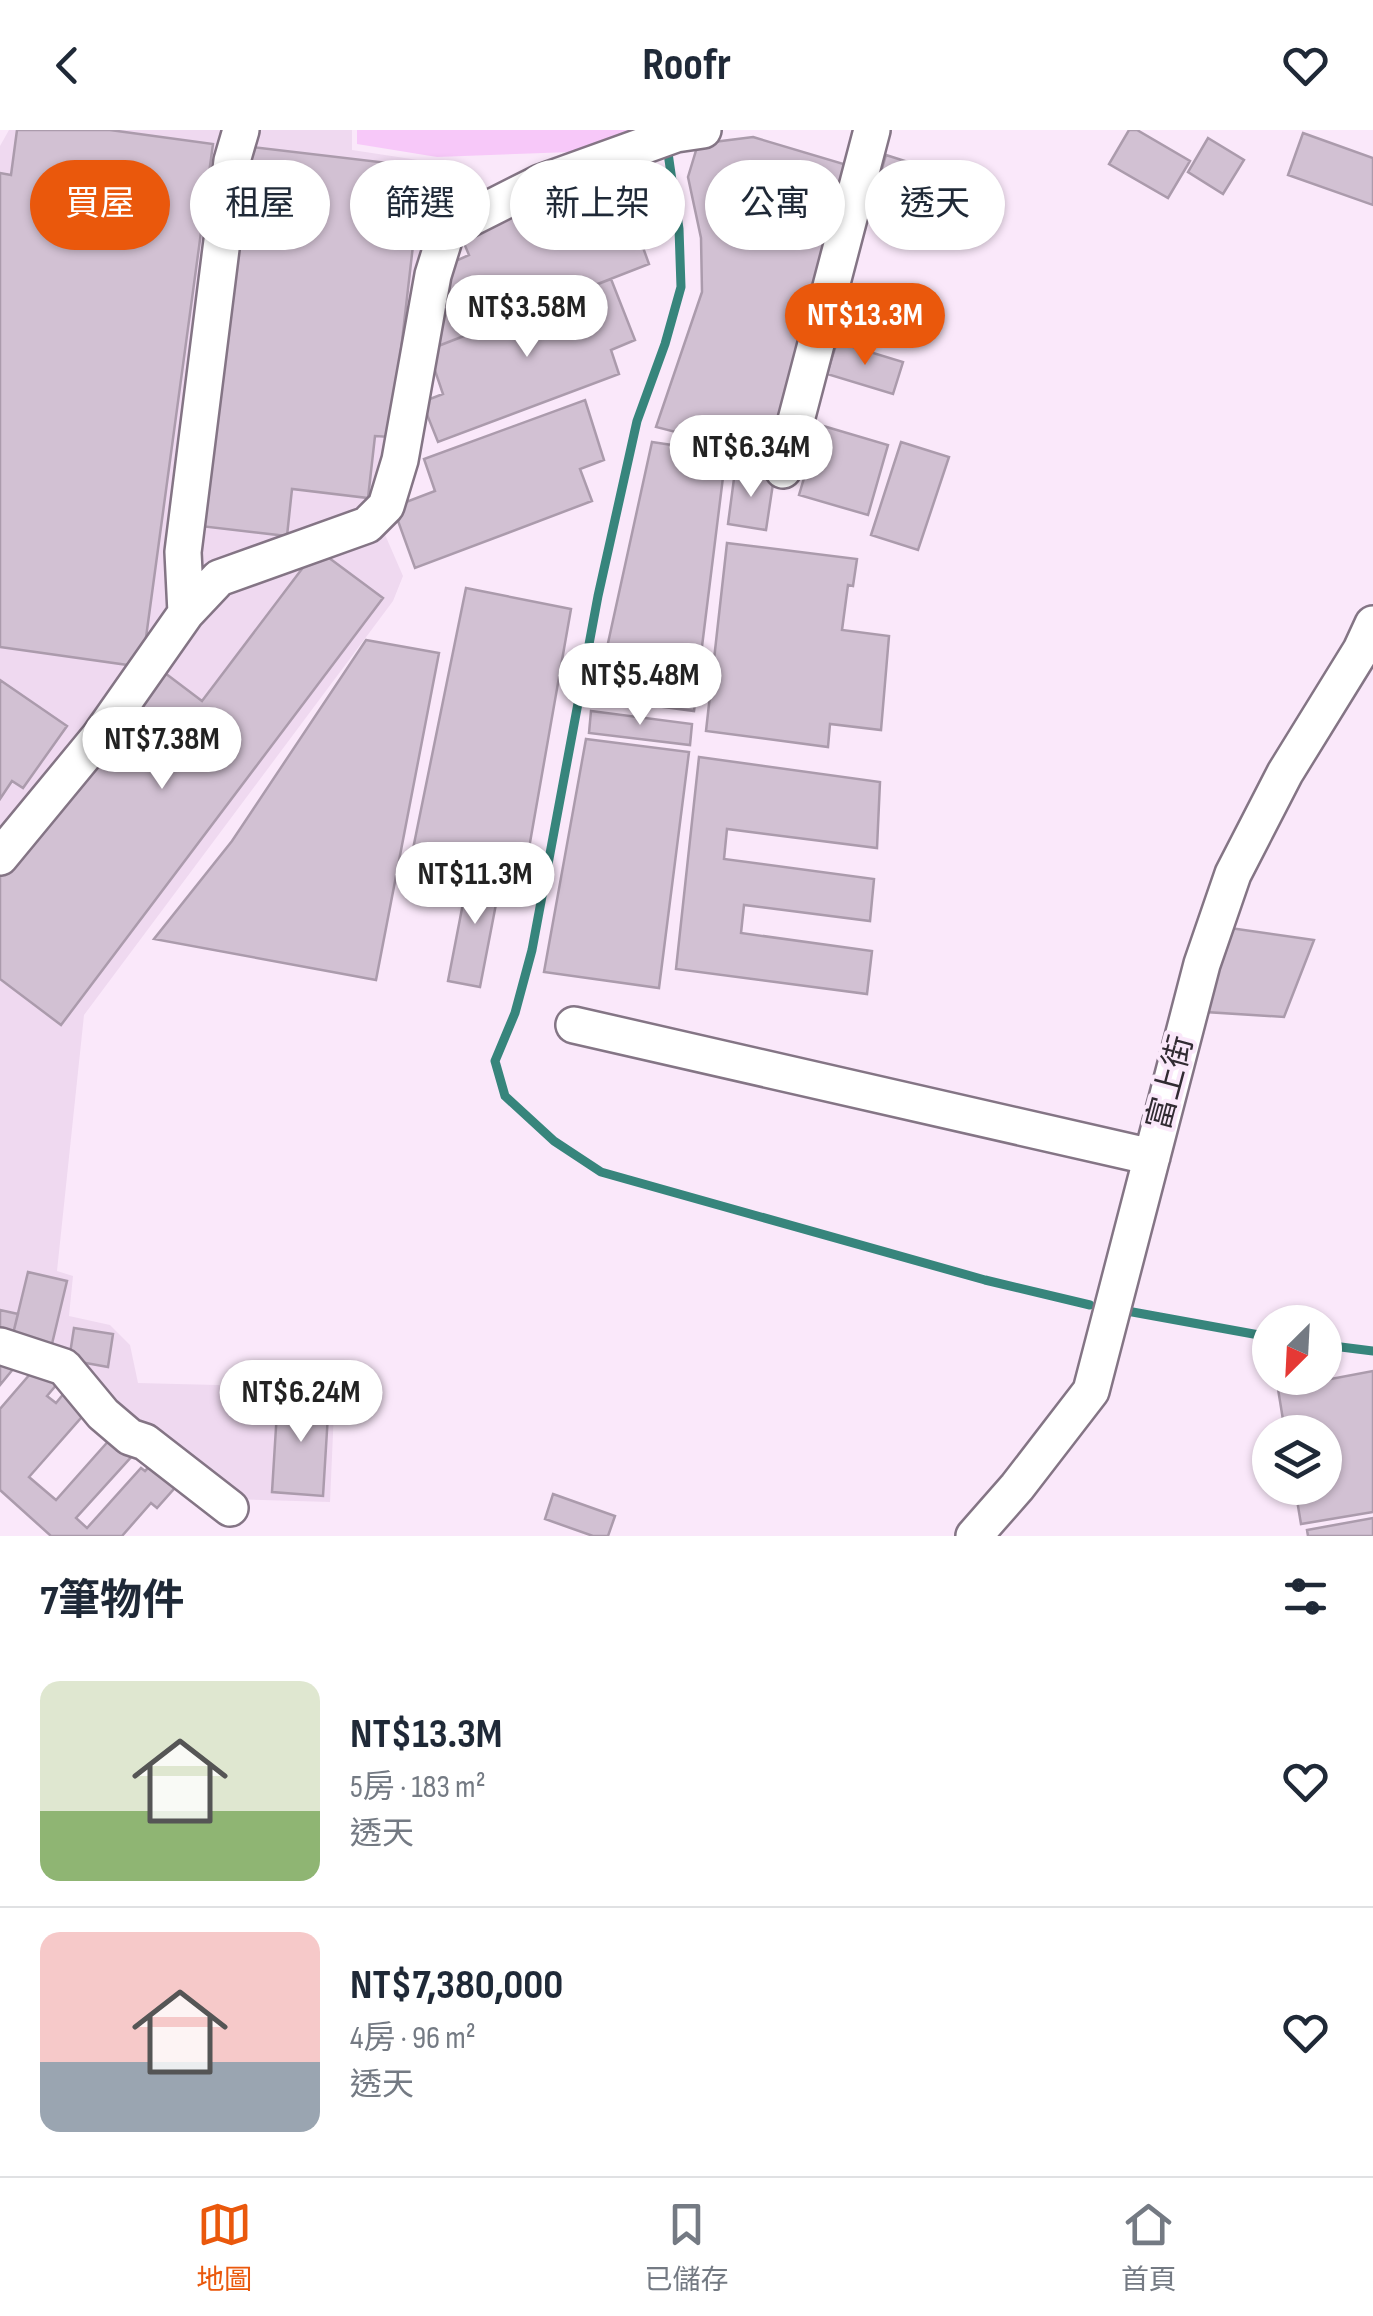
<!DOCTYPE html>
<html lang="zh-TW">
<meta charset="utf-8">
<style>
body{margin:0;font-family:"Sofia Sans Condensed","Noto Sans TC",sans-serif;background:#f6f6f7;color:#1f2937;height:100vh;display:flex;flex-direction:column;font-size:38px;white-space:nowrap}
*{box-sizing:border-box;margin:0}
p{font-size:32px;color:#747a83}
.icon{flex:none;width:55px;height:55px;fill:none;stroke:currentColor;stroke-width:2;stroke-linecap:round;stroke-linejoin:round}
.map{position:relative;height:1406px;overflow:hidden}
.panel{display:flex;flex-direction:column;background:#fff;flex:1}
.panel>*{flex:none}
.top-card{position:absolute;left:30px;top:30px;width:1315px;height:90px;display:flex;gap:20px}
.needle{width:65px;rotate:204deg}
.tools{position:absolute;left:1252px;top:1175px;display:grid;gap:20px}
.tools a{display:grid;place-items:center;width:90px;height:90px;border-radius:50%;background:#fff;box-shadow:0 2px 8px #0004;font-size:50px}
.price{position:absolute;translate:-50% -85px;padding:0 22px;border-radius:35px;background:#fff;color:#222;font-size:32px;line-height:65px;filter:drop-shadow(0 2px 5px #0008)}
.price::after{content:'';position:absolute;left:50%;top:60px;width:30px;height:22px;margin-left:-15px;background:inherit;clip-path:polygon(0 0,100% 0,50% 100%)}
.price.active{background:#ea580c;color:#fff}
ul{padding:0;list-style:none}
li{display:flex;align-items:center;gap:30px;height:250px;padding:0 40px}
li+li{border-top:2px solid #e0e1e3}
li span{display:grid;place-items:center;flex:none;width:280px;height:200px;border-radius:20px;color:#555}
li>.icon{margin-inline-start:auto}
span .icon{width:120px;height:120px;fill:#fffc;stroke-width:1}
li b{font-size:42px}
h2{display:flex;justify-content:space-between;align-items:center;height:120px;padding:0 40px;font-size:42px}
.chip{padding:0 35px;border-radius:45px;background:#fff;box-shadow:0 2px 8px #0004;font-size:35px;line-height:90px}
.chip.active{background:#ea580c;color:#fff}
header{display:flex;justify-content:space-between;align-items:center;height:130px;padding:0 40px;background:#fff;font-size:45px;font-weight:700}
.menu{display:flex;justify-content:space-around;align-items:center;height:140px;border-top:2px solid #e0e1e3;background:#fff;font-size:28px;color:#747a83}
.menu a{display:grid;justify-items:center;gap:5px}
.menu .active{color:#ea580c}
.map>svg:first-child{display:block}
.built{fill:#efd9f0}
.green{fill:#f7c8f9}
.lines{fill:none;stroke-linecap:round;stroke-linejoin:round}
.stream{stroke:#37857c;stroke-width:9}
.building{fill:#d2c1d3;stroke:#ab9bac;stroke-width:2.5}
.minor-casing{stroke:#847585;stroke-width:40}
.minor{stroke:#fff;stroke-width:35}
.labels{text-anchor:middle;dominant-baseline:central;stroke-width:8;stroke-linejoin:round;paint-order:stroke}
.street-label{font-size:32px;fill:#312b32;stroke:#fae8fa}
</style>
<header><svg class="icon" aria-label="back" viewBox="0 0 24 24"><path d="M15 5l-7 7 7 7"/></svg>Roofr<svg class="icon" aria-label="heart" viewBox="0 0 24 24"><path d="M12 20l-8-8c-3-5 5-10 8-4 3-6 11-1 8 4z"/></svg></header>
<div class="map">
<svg width="1373" height="1406" viewBox="0 0 1373 1406">
<rect width="100%" height="100%" fill="#fae8fa"/>
<path class="built" d="M9 0H352V20L431 32 394 321 373 377 403 446 393 471 84 885 57 1141 73 1146 69 1186 110 1195 130 1215 138 1253 335 1258 330 1372 230 1369 69 1230 0 1205V16Z"/>
<path class="green" d="M357 0H654V2L571 22 437 27 357 14Z"/>
<g class="lines">
<path class="stream" d="M668 23 679 99 681 157 665 214 637 291 598 466 532 820 515 883 495 931 505 966 554 1011 601 1042 985 1150 1090 1175
M1127 1181 1270 1207
M1325 1215 1373 1221"/>
</g>
<path class="building" d="M17 0H110L213 14 142 537 0 517V43L11 45Z
M1129 0H1137L1190 31 1168 68 1109 34Z
M1303 3 1373 28V75L1288 45Z
M753 7 847 35 775 306 735 295 730 316 656 297 702 162 701 108 688 47 698 14Z
M1208 8 1244 30 1223 64 1188 42Z
M244 16 422 37 391 307 375 306 368 368 292 359 287 406 200 396Z
M886 25 924 37 910 85 872 73Z
M637 37 645 60 638 62 645 85 638 87 646 111 641 112 649 134 433 218 444 136 469 125 461 106Z
M611 149 635 210 611 220 619 244 438 312 422 272 443 264 428 220Z
M837 212 903 232 893 264 827 244Z
M585 270 604 330 580 339 592 371 415 438 393 377 435 361 424 329Z
M820 295 888 315 868 385 799 365Z
M652 312 726 323 694 581 596 568Z
M901 312 949 327 918 420 871 405Z
M735 341 774 347 766 400 728 394Z
M727 413 857 429 853 456 848 455 842 500 889 506 881 600 830 594 828 617 706 601Z
M317 419 383 468 61 895 0 849V745L157 537 202 571Z
M466 458 571 479 525 741 413 719Z
M366 510 439 523 376 850 154 809 232 711Z
M0 550 67 596 23 658 12 651 0 669Z
M591 581 692 594 690 615 589 603Z
M586 609 689 622 659 858 544 842Z
M699 627 880 652 877 718 727 699 724 729 874 749 870 791 744 775 741 803 872 821 867 864 676 839Z
M470 737 502 743 480 857 448 851Z
M1230 798 1314 810 1284 887 1206 882Z
M28 1142 67 1151 51 1218 12 1208Z
M0 1180 18 1184 12 1208 0 1205Z
M74 1198 113 1204 108 1237 69 1230Z
M0 1226 14 1238 0 1255Z
M37 1236 57 1254 47 1266 56 1273 65 1262 87 1281 29 1347 56 1370 112 1307 133 1325 76 1388 87 1398 141 1338 145 1341 156 1330 180 1352 157 1378 151 1373 122 1406H51L0 1360V1279Z
M1373 1241V1382L1301 1394 1295 1358H1325V1302H1285L1278 1259Z
M278 1265 329 1268 323 1366 272 1362Z
M553 1364 615 1386 608 1406H593L545 1389Z
M1373 1388V1406H1308L1307 1400Z"/>
<g class="lines">
<g class="minor-casing">
<path id="minor" d="M783 340 872 0
M186 483 183 422 232 31 241 0
M0 727 99 607 186 483 219 448 367 395 386 376 400 330 433 145 447 100 540 53 676 4 703 0
M574 895 1152 1027
M0 1216 64 1237 103 1284 130 1307 145 1312 230 1378
M974 1406 1017 1357 1091 1261 1202 834 1233 744 1285 643 1361 520 1373 494"/>
</g>
<use href="#minor" class="minor"/>
</g>
<g class="labels">
<g class="street-label">
<text transform="translate(1171 953) rotate(-75)">富上街</text>
</g>
</g>
</svg>
<div class="tools">
<a><svg class="needle" viewBox="-14 -14 28 28"><path d="M0-13l5 13h-10z" fill="#e53935"/><path d="M0 13l5-13h-10z" fill="#747a83"/></svg></a>
<a><svg class="icon" aria-label="layers" viewBox="0 0 24 24"><path d="M12 4l9 5-9 5-9-5zM3 14l9 5 9-5"/></svg></a>
</div>
<b class="price" style="left:527px;top:230px">NT$3.58M</b>
<b class="price active" style="left:865px;top:238px">NT$13.3M</b>
<b class="price" style="left:751px;top:370px">NT$6.34M</b>
<b class="price" style="left:640px;top:598px">NT$5.48M</b>
<b class="price" style="left:162px;top:662px">NT$7.38M</b>
<b class="price" style="left:475px;top:797px">NT$11.3M</b>
<b class="price" style="left:301px;top:1315px">NT$6.24M</b>
<div class="top-card">
<a class="chip active">買屋</a>
<a class="chip">租屋</a>
<a class="chip">篩選</a>
<a class="chip">新上架</a>
<a class="chip">公寓</a>
<a class="chip">透天</a>
</div>
</div>
<section class="panel">
<h2>7筆物件<svg class="icon" aria-label="filters" viewBox="0 0 24 24"><path d="M4 7h16M4 17h16"/><circle cx="9" cy="7" r="2"/><circle cx="15" cy="17" r="2"/></svg></h2>
<ul>
<li><span style="background:linear-gradient(#dfe7d0 65%,#8fb573 0)"><svg class="icon" aria-label="home" viewBox="0 0 24 24"><path d="M3 11l9-7 9 7M6 9v11h12V9"/></svg></span><div><b>NT$13.3M</b><p>5房 · 183 m²</p><p>透天</p></div><svg class="icon" aria-label="heart" viewBox="0 0 24 24"><path d="M12 20l-8-8c-3-5 5-10 8-4 3-6 11-1 8 4z"/></svg></li>
<li><span style="background:linear-gradient(#f6c9c9 65%,#9aa5b1 0)"><svg class="icon" aria-label="home" viewBox="0 0 24 24"><path d="M3 11l9-7 9 7M6 9v11h12V9"/></svg></span><div><b>NT$7,380,000</b><p>4房 · 96 m²</p><p>透天</p></div><svg class="icon" aria-label="heart" viewBox="0 0 24 24"><path d="M12 20l-8-8c-3-5 5-10 8-4 3-6 11-1 8 4z"/></svg></li>
</ul>
</section>
<nav class="menu">
<a class="active"><svg class="icon" aria-label="map" viewBox="0 0 24 24"><path d="M3 6l6-2 6 2 6-2v14l-6 2-6-2-6 2zM9 4v14M15 6v14"/></svg>地圖</a>
<a><svg class="icon" aria-label="saved" viewBox="0 0 24 24"><path d="M7 4h10v16l-5-4-5 4z"/></svg>已儲存</a>
<a><svg class="icon" aria-label="home" viewBox="0 0 24 24"><path d="M3 11l9-7 9 7M6 9v11h12V9"/></svg>首頁</a>
</nav>
